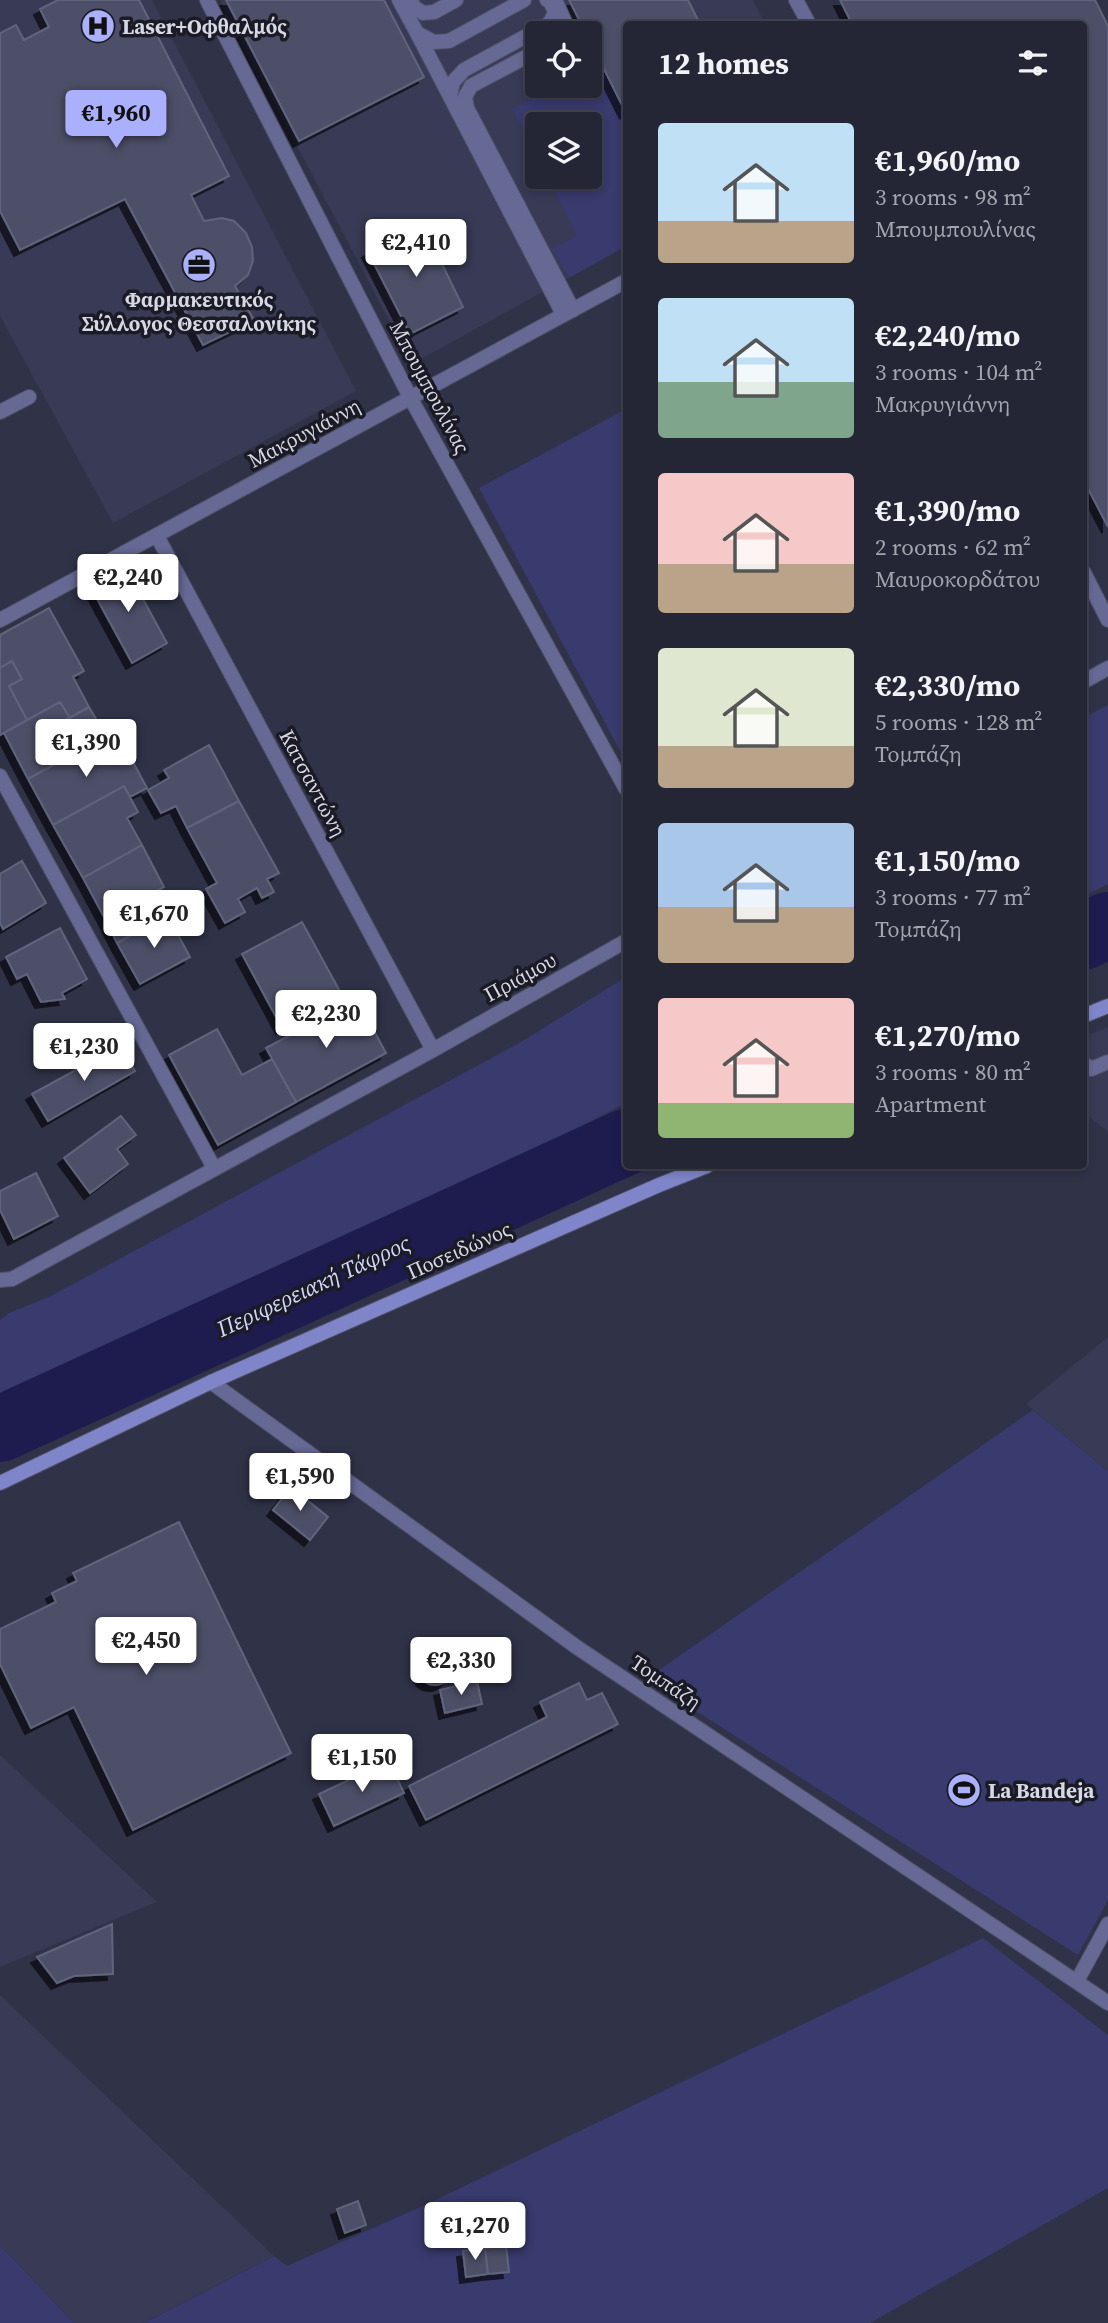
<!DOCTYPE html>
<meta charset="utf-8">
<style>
body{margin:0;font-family:"Source Serif 4",serif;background:#2c2e3e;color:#f1f3f6;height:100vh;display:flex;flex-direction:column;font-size:26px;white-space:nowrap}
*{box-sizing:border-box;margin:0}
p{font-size:23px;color:#a3a5ad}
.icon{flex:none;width:38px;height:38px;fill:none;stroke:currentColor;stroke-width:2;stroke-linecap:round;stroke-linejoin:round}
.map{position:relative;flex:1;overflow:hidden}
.side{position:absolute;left:623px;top:21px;width:464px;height:1148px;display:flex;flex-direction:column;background:#242636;border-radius:7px;box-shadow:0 4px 10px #0003,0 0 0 2px #414351}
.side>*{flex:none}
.controls{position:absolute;left:525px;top:21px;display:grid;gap:14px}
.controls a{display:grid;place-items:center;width:77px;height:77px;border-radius:7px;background:#242636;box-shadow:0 4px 10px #0003,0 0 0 2px #414351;font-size:35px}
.price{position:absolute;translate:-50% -60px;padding:0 16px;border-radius:7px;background:#fff;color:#222;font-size:23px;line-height:46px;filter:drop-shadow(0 2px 4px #0008)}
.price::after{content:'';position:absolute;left:50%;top:42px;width:21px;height:16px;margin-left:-10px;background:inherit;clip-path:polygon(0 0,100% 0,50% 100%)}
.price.selected{background:#aab0fb;color:#111}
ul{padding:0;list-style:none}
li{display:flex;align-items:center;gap:21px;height:175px;padding:0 35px}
li span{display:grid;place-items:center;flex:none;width:196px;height:140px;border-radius:7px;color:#555}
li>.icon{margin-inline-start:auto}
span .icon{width:84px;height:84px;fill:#fffc;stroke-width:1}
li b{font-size:30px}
h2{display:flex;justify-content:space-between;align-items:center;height:84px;padding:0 35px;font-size:30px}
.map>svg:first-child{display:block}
.built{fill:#383a56;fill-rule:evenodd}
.green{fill:#393a6d}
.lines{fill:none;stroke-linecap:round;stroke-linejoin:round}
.river{stroke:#1e1b4f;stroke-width:66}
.building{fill:#4e5068;stroke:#61647c;stroke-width:2;filter:url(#shadow)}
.lane-casing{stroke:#4e5064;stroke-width:16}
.street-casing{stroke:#4e5064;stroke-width:16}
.secondary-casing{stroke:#4e5064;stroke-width:16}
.lane{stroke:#656994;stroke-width:14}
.street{stroke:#656994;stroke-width:14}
.secondary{stroke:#8085ca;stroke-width:14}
.labels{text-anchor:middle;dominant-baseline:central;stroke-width:7;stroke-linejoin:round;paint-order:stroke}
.poi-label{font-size:21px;font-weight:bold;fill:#d6d8e6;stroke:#1a1b25;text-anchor:start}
.street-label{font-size:21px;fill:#d6d8e6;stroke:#1a1b25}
.water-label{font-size:23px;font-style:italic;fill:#d2d6fa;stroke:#1a1b25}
</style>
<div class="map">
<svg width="1108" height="2323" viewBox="0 0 1108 2323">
<defs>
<filter id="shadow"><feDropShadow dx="-6" dy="6" stdDeviation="0" flood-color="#0009"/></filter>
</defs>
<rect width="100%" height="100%" fill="#303248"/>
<path class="built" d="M0 0H152L356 391 113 523 0 316Z
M220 0H753L765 24H626V246L412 364ZM537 33H590V86H537ZM537 124H590V177H537Z
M1108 1027V1132L1083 1112V1037Z
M1108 1337V1471L1026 1404Z
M0 1755 157 1902 0 1967Z
M0 1995 274 2256 143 2323H74L0 2245Z"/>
<path class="green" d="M600 63 626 114V246L569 278 552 249 577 236 547 177H590V124H537V158L512 109 556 86H590V68Z
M626 409V762L479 488Z
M1108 705V884L1083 897V718Z
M626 977V1103C420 1209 211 1310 0 1405V1320L9 1313 51 1296 521 1042Z
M1033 1410 1108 1471V1900L1078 1955 646 1679Z
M983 1938 1108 2035V2188L870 2323H144L274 2256 287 2266 425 2205Z
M0 2245 74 2323H0Z"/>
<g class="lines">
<path class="river" d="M1083 937 1108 925
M0 1429 626 1142"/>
</g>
<path class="building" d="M58 0H139L229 176 191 195 204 221 222 218 234 221 246 233 252 247 253 261 248 275 235 286 254 320 203 345 125 199 20 250 0 211V33L16 25 24 40 49 27 40 9Z
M226 0H384L424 77 299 141Z
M569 0H688L700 24H626V113L590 41V33H586Z
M840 0H1095L1108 26V527L1083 479V24H852Z
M423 225 463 307 410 334 368 252Z
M125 566 167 643 132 663 90 586Z
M49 608 84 671 73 677 89 707 70 718 60 702 27 720 9 686 22 679 12 661 0 668V635Z
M12 661 22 679 9 686 27 720 0 735V668Z
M60 702 70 718 54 726 70 756 28 779 4 733Z
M89 707 106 736 70 756 54 726Z
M106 736 114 750 124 745 147 788 130 797 124 786 53 825 28 779Z
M209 745 239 801 187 828 176 806 161 813 148 790 169 778 164 770Z
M124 786 138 812 127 818 142 845 83 878 53 825Z
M239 801 279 873 267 879 274 892 262 898 257 888 238 899 245 912 225 923 206 889 217 883 187 828Z
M142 845 164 887 105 919 83 878Z
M22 861 46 903 3 929 0 923V874Z
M155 892 168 916 117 943 105 919Z
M168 916 190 957 140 984 117 943Z
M302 922 342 995 282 1028 242 954Z
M60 928 87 979 62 993 65 999 41 1002 27 974 17 979 6 957Z
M357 999 386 1053 296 1102 266 1048Z
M217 1029 242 1075 272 1059 296 1102 218 1145 169 1055Z
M121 1045 135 1071 48 1121 32 1094Z
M121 1116 136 1135 117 1149 128 1164 90 1193 64 1158Z
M36 1173 58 1216 14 1239 0 1210V1191Z
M291 1487 328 1517 310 1540 273 1510Z
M179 1522 291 1753 133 1830 74 1707 31 1728 0 1664V1629L56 1602 52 1593 77 1581 73 1573Z
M418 1668a17 17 0 1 1 34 0a17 17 0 1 1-34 0Z
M477 1681 482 1704 445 1713 440 1690Z
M579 1683 587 1700 602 1693 618 1724 426 1820 409 1786 547 1717 540 1702Z
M389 1761 404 1793 334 1826 319 1794Z
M112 1924 113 1974 74 1976 57 1983 37 1957Z
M358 2201 366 2225 345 2233 337 2209Z
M506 2245 509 2272 488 2274 485 2248Z
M485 2248 488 2274 466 2277 463 2251Z"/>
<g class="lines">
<g class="lane-casing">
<path id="lane" d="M399 0 417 33 434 42 449 41 524 0
M411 0 414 7 423 13 434 12 456 0
M556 2 565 22 563 33
M417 33 563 314
M537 51 471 86 465 97 467 108 573 310
M450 97 453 82 464 70 550 23 555 12 550 1 547 0
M0 412 29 397
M1083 1063 1091 1069 1108 1062"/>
</g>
<g class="street-casing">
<path id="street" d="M207 0 411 399 626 789
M796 0 809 24
M157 536 433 1050
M1083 571 1108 620
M0 620 626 281
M1083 682 1108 668
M0 776 214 1168
M0 1280 12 1279 433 1050 626 941
M211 1382 578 1648 1108 2003
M1077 1981 1108 1924"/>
</g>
<g class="secondary-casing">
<path id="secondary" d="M1083 1016 1108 1006
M0 1483 211 1382 659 1185 707 1166"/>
</g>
<use href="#lane" class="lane"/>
<use href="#street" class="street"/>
<use href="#secondary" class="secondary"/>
</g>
<defs>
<g id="hospital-disc" transform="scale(1.75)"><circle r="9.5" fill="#aab0fb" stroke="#1a1b25"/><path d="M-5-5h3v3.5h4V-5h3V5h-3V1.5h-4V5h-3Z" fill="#111"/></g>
<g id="office-disc" transform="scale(1.75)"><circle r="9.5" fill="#aab0fb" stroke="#1a1b25"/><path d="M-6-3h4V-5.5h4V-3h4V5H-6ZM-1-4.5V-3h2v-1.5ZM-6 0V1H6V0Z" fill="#111"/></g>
<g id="stadium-disc" transform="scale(1.75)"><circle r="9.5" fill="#aab0fb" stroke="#1a1b25"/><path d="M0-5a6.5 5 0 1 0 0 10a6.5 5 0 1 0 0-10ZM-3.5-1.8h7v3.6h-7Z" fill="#111"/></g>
</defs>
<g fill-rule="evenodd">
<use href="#hospital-disc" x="98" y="26"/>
<use href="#office-disc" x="199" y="265"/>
<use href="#stadium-disc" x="964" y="1790"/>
</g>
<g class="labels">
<g class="poi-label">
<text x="122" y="26">Laser+Οφθαλμός</text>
<text x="199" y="299" text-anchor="middle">Φαρμακευτικός<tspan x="199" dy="24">Σύλλογος Θεσσαλονίκης</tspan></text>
<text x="988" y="1790">La Bandeja</text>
</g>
<g class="street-label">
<text transform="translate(430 387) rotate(62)">Μπουμπουλίνας</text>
<text transform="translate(304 433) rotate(-28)">Μακρυγιάννη</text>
<text transform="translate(313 783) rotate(62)">Κατσαντώνη</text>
<text transform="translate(520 977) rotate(-29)">Πριάμου</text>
<text transform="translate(459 1250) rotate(-24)">Ποσειδώνος</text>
<text transform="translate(666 1682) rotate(34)">Τομπάζη</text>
</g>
<g class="water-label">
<text transform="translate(313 1286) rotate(-25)">Περιφερειακή Τάφρος</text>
</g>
</g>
</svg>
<div class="controls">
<a><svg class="icon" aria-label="locate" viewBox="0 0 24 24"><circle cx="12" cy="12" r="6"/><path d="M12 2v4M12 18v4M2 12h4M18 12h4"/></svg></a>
<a><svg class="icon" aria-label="layers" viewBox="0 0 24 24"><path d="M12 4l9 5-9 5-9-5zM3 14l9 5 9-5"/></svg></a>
</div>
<b class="price selected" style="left:116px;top:150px">€1,960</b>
<b class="price" style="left:416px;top:279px">€2,410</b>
<b class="price" style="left:128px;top:614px">€2,240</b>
<b class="price" style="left:86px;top:779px">€1,390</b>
<b class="price" style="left:154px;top:950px">€1,670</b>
<b class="price" style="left:326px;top:1050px">€2,230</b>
<b class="price" style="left:84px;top:1083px">€1,230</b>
<b class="price" style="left:300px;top:1513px">€1,590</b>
<b class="price" style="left:146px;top:1677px">€2,450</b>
<b class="price" style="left:461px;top:1697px">€2,330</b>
<b class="price" style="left:362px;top:1794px">€1,150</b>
<b class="price" style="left:475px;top:2262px">€1,270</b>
<section class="side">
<h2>12 homes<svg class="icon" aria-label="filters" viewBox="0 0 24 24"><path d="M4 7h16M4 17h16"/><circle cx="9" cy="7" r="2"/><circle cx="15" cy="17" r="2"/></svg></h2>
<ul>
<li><span style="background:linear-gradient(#bfe0f5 70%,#b9a48a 0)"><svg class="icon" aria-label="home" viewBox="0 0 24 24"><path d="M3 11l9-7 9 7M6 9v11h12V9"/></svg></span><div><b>€1,960/mo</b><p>3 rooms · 98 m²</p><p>Μπουμπουλίνας</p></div></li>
<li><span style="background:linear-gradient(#bfe0f5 60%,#7fa58c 0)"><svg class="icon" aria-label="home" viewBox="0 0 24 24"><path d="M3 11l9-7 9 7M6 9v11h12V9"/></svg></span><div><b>€2,240/mo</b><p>3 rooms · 104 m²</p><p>Μακρυγιάννη</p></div></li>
<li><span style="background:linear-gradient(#f6c9c9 65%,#b9a48a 0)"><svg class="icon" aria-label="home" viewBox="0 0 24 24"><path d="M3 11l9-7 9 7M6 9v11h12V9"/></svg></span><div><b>€1,390/mo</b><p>2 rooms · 62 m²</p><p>Μαυροκορδάτου</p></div></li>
<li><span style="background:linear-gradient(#dfe7d0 70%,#b9a48a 0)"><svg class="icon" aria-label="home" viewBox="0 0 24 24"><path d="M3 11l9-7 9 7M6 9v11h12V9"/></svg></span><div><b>€2,330/mo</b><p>5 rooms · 128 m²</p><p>Τομπάζη</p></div></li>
<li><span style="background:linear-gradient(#a9c7e8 60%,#b9a48a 0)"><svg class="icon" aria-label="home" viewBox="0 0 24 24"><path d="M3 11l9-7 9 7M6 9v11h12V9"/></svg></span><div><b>€1,150/mo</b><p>3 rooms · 77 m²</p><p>Τομπάζη</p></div></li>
<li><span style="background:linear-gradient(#f6c9c9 75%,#8fb573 0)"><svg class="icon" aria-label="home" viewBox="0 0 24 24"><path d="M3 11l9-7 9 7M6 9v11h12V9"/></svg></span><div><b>€1,270/mo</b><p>3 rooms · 80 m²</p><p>Apartment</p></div></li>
</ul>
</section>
</div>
